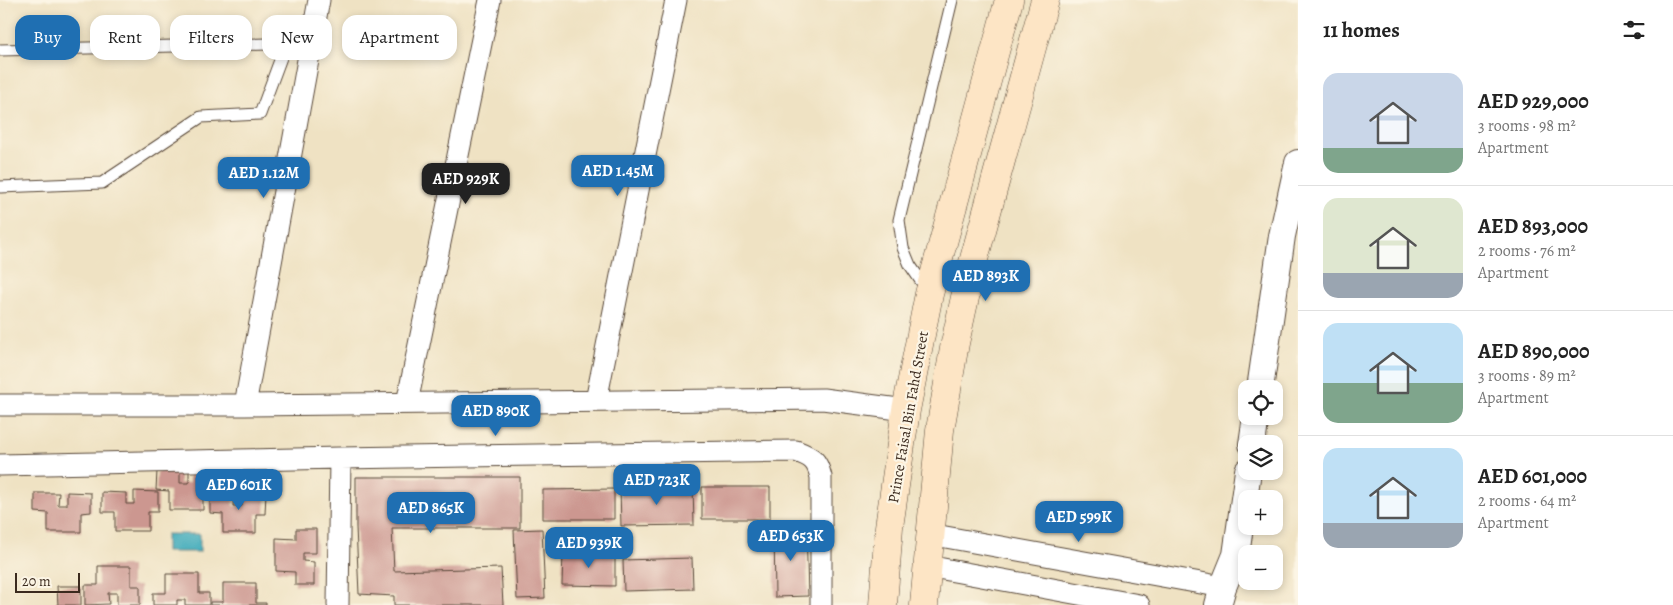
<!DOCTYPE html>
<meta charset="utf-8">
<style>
body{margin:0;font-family:Alegreya,serif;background:#f6f6f6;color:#222;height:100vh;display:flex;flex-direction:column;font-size:19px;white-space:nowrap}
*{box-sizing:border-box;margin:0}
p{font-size:16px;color:#767676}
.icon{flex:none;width:28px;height:28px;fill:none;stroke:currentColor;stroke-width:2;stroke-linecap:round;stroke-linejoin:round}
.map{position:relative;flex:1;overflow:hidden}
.sheet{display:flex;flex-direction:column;background:#fff;width:375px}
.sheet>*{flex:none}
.banner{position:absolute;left:15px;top:15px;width:475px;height:45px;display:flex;gap:10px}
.buttons{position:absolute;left:1238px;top:380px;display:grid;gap:10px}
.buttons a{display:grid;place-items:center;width:45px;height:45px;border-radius:10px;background:#fff;box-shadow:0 2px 8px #0003;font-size:25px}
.scale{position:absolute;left:15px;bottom:12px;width:65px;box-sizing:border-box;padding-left:5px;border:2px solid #3b2a1e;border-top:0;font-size:14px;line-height:18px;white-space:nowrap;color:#3b2a1e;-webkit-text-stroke:4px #fcf5e5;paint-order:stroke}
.price{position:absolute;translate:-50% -42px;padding:0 11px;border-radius:10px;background:#1f6fb2;color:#fff;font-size:16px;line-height:32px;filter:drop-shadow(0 1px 2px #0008)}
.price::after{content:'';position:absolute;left:50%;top:30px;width:15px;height:11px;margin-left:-8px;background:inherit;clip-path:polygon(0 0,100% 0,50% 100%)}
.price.selected{background:#222;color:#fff}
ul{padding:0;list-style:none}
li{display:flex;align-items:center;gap:15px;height:125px;padding:0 25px}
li+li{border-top:1px solid #e0e0e0}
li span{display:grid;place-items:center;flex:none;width:140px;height:100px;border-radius:15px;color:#555}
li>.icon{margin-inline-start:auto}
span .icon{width:60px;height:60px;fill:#fffc;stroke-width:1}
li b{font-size:21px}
h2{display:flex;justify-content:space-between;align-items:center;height:60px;padding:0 25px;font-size:21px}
.pill{padding:0 18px;border-radius:15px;background:#fff;box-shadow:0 2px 8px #0003;font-size:18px;line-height:45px}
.pill.selected{background:#1f6fb2;color:#fff}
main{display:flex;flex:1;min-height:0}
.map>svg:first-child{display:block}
.water{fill:#3ba9ba;stroke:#3b6a6c}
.building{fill:#cc9790}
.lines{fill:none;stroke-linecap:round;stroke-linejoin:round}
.service-casing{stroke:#564637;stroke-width:13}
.minor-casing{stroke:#564637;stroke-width:23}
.tertiary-casing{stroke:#564637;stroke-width:28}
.secondary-casing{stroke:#564637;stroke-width:29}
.service{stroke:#fff;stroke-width:11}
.minor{stroke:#fff;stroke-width:21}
.tertiary{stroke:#fff;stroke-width:26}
.secondary{stroke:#fde5c5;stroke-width:28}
.labels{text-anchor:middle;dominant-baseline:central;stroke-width:4.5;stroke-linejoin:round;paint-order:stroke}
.street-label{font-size:15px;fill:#3b2a1e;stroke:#fcf5e5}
</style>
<main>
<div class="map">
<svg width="1298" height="605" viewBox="0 0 1298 605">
<rect width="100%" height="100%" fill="#fcf5e5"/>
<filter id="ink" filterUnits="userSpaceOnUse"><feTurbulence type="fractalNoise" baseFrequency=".02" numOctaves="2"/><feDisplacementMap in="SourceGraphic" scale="10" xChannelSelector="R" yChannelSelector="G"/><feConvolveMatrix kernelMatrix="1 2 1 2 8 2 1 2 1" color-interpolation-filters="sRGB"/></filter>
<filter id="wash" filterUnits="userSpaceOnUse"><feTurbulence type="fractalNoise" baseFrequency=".0096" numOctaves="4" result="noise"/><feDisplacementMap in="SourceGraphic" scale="20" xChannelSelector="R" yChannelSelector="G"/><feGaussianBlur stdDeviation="1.12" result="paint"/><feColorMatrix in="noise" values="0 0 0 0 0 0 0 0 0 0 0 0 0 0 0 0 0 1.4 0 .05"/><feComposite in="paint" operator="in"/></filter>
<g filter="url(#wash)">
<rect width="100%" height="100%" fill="#efe2c3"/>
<path class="water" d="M166 534H200V552H166Z"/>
<g id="blocks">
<path class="building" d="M189 470H212V491L203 490V510H169V491L156 490 157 471H180V483H189Z
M356 477H520V528H392L394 571 501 568 503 605H394V596L359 594 356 527Z
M693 486 694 525 621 526 620 487Z
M702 487H770V519H702Z
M614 489V519H543V490Z
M134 491 158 492V512H148V531H115V512H102V492L126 493V504H134Z
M67 492 91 493V512L81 513V532H48V513L35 512V493H59L58 505H67Z
M242 493H266L265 514H256V533H223V514L210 513V494H234L233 506H242Z
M806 527 808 596 775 597 774 528Z
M296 529H316V553H303V561L314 562V585H295V572L276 571V538L296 539Z
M542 529 545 598 517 599 514 530Z
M563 552 615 553V586L562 585Z
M692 558 693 589 624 591 623 560Z
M98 566H131V586H140V605H117V593H108L109 604 85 605V585H98Z
M166 574H199V593H209V605H185V600H177V605H153V593H166Z
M223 583H256V603H266V605H210V602H223Z
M57 586H81V605H58Z"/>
</g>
</g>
<g filter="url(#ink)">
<use href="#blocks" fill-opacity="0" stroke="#564637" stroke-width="1"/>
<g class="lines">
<g class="service-casing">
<path id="service" d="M0 50 311 43
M0 187 102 183 201 117 260 114 286 44
M927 290 910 265 903 248 899 220 952 0"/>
</g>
<g class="minor-casing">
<path id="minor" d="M596 401 676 0
M407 403 490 0
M0 405H245L823 399 906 410
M245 405 319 0
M0 465 340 458 796 451C812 457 817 460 821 477V605
M929 534 1223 587
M927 566 1139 605
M338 605 340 458"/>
</g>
<g class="tertiary-casing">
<path id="tertiary" d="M1260 389 1282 236 1298 163
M1252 444 1256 416
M1218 605 1223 587 1236 555 1248 471"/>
</g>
<g class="secondary-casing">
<path id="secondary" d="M883 605 889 527 906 410 929 294 1009 0
M924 605 940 430 955 343 971 270 1045 0"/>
</g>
<use href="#service" class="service"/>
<use href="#minor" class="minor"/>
<use href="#tertiary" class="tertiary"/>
<use href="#secondary" class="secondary"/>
</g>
</g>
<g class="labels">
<g class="street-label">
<text transform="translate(908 417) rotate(-80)">Prince Faisal Bin Fahd Street</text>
</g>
</g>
</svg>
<div class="buttons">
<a><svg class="icon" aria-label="locate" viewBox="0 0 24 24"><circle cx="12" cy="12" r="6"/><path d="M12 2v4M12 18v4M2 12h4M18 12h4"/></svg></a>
<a><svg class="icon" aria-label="layers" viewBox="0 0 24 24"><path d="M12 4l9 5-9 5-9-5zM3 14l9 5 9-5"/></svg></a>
<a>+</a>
<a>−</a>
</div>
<div class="scale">20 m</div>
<b class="price" style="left:618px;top:197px">AED 1.45M</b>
<b class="price" style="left:264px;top:199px">AED 1.12M</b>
<b class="price selected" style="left:466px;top:205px">AED 929K</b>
<b class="price" style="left:986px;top:302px">AED 893K</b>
<b class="price" style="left:496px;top:437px">AED 890K</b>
<b class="price" style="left:657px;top:506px">AED 723K</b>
<b class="price" style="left:239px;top:511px">AED 601K</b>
<b class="price" style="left:431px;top:534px">AED 865K</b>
<b class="price" style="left:1079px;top:543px">AED 599K</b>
<b class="price" style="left:791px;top:562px">AED 653K</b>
<b class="price" style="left:589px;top:569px">AED 939K</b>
<div class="banner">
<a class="pill selected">Buy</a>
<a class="pill">Rent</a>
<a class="pill">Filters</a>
<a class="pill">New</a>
<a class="pill">Apartment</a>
</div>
</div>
<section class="sheet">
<h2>11 homes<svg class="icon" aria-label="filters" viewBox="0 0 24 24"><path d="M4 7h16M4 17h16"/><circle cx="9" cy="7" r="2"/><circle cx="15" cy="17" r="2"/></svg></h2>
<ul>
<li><span style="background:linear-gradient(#c9d6e8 75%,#7fa58c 0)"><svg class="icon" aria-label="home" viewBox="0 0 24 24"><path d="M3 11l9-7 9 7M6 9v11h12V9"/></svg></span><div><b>AED 929,000</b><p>3 rooms · 98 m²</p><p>Apartment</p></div></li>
<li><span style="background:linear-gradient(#dfe7d0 75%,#9aa5b1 0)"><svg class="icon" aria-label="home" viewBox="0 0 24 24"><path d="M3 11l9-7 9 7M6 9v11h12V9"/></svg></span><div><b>AED 893,000</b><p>2 rooms · 76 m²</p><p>Apartment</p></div></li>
<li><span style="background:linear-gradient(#bfe0f5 60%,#7fa58c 0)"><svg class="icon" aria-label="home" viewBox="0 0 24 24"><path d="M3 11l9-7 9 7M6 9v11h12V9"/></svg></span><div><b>AED 890,000</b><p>3 rooms · 89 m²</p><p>Apartment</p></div></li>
<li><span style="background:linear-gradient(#bfe0f5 75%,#9aa5b1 0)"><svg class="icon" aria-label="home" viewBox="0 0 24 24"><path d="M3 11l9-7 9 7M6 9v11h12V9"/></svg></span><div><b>AED 601,000</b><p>2 rooms · 64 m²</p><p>Apartment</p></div></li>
</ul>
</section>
</main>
